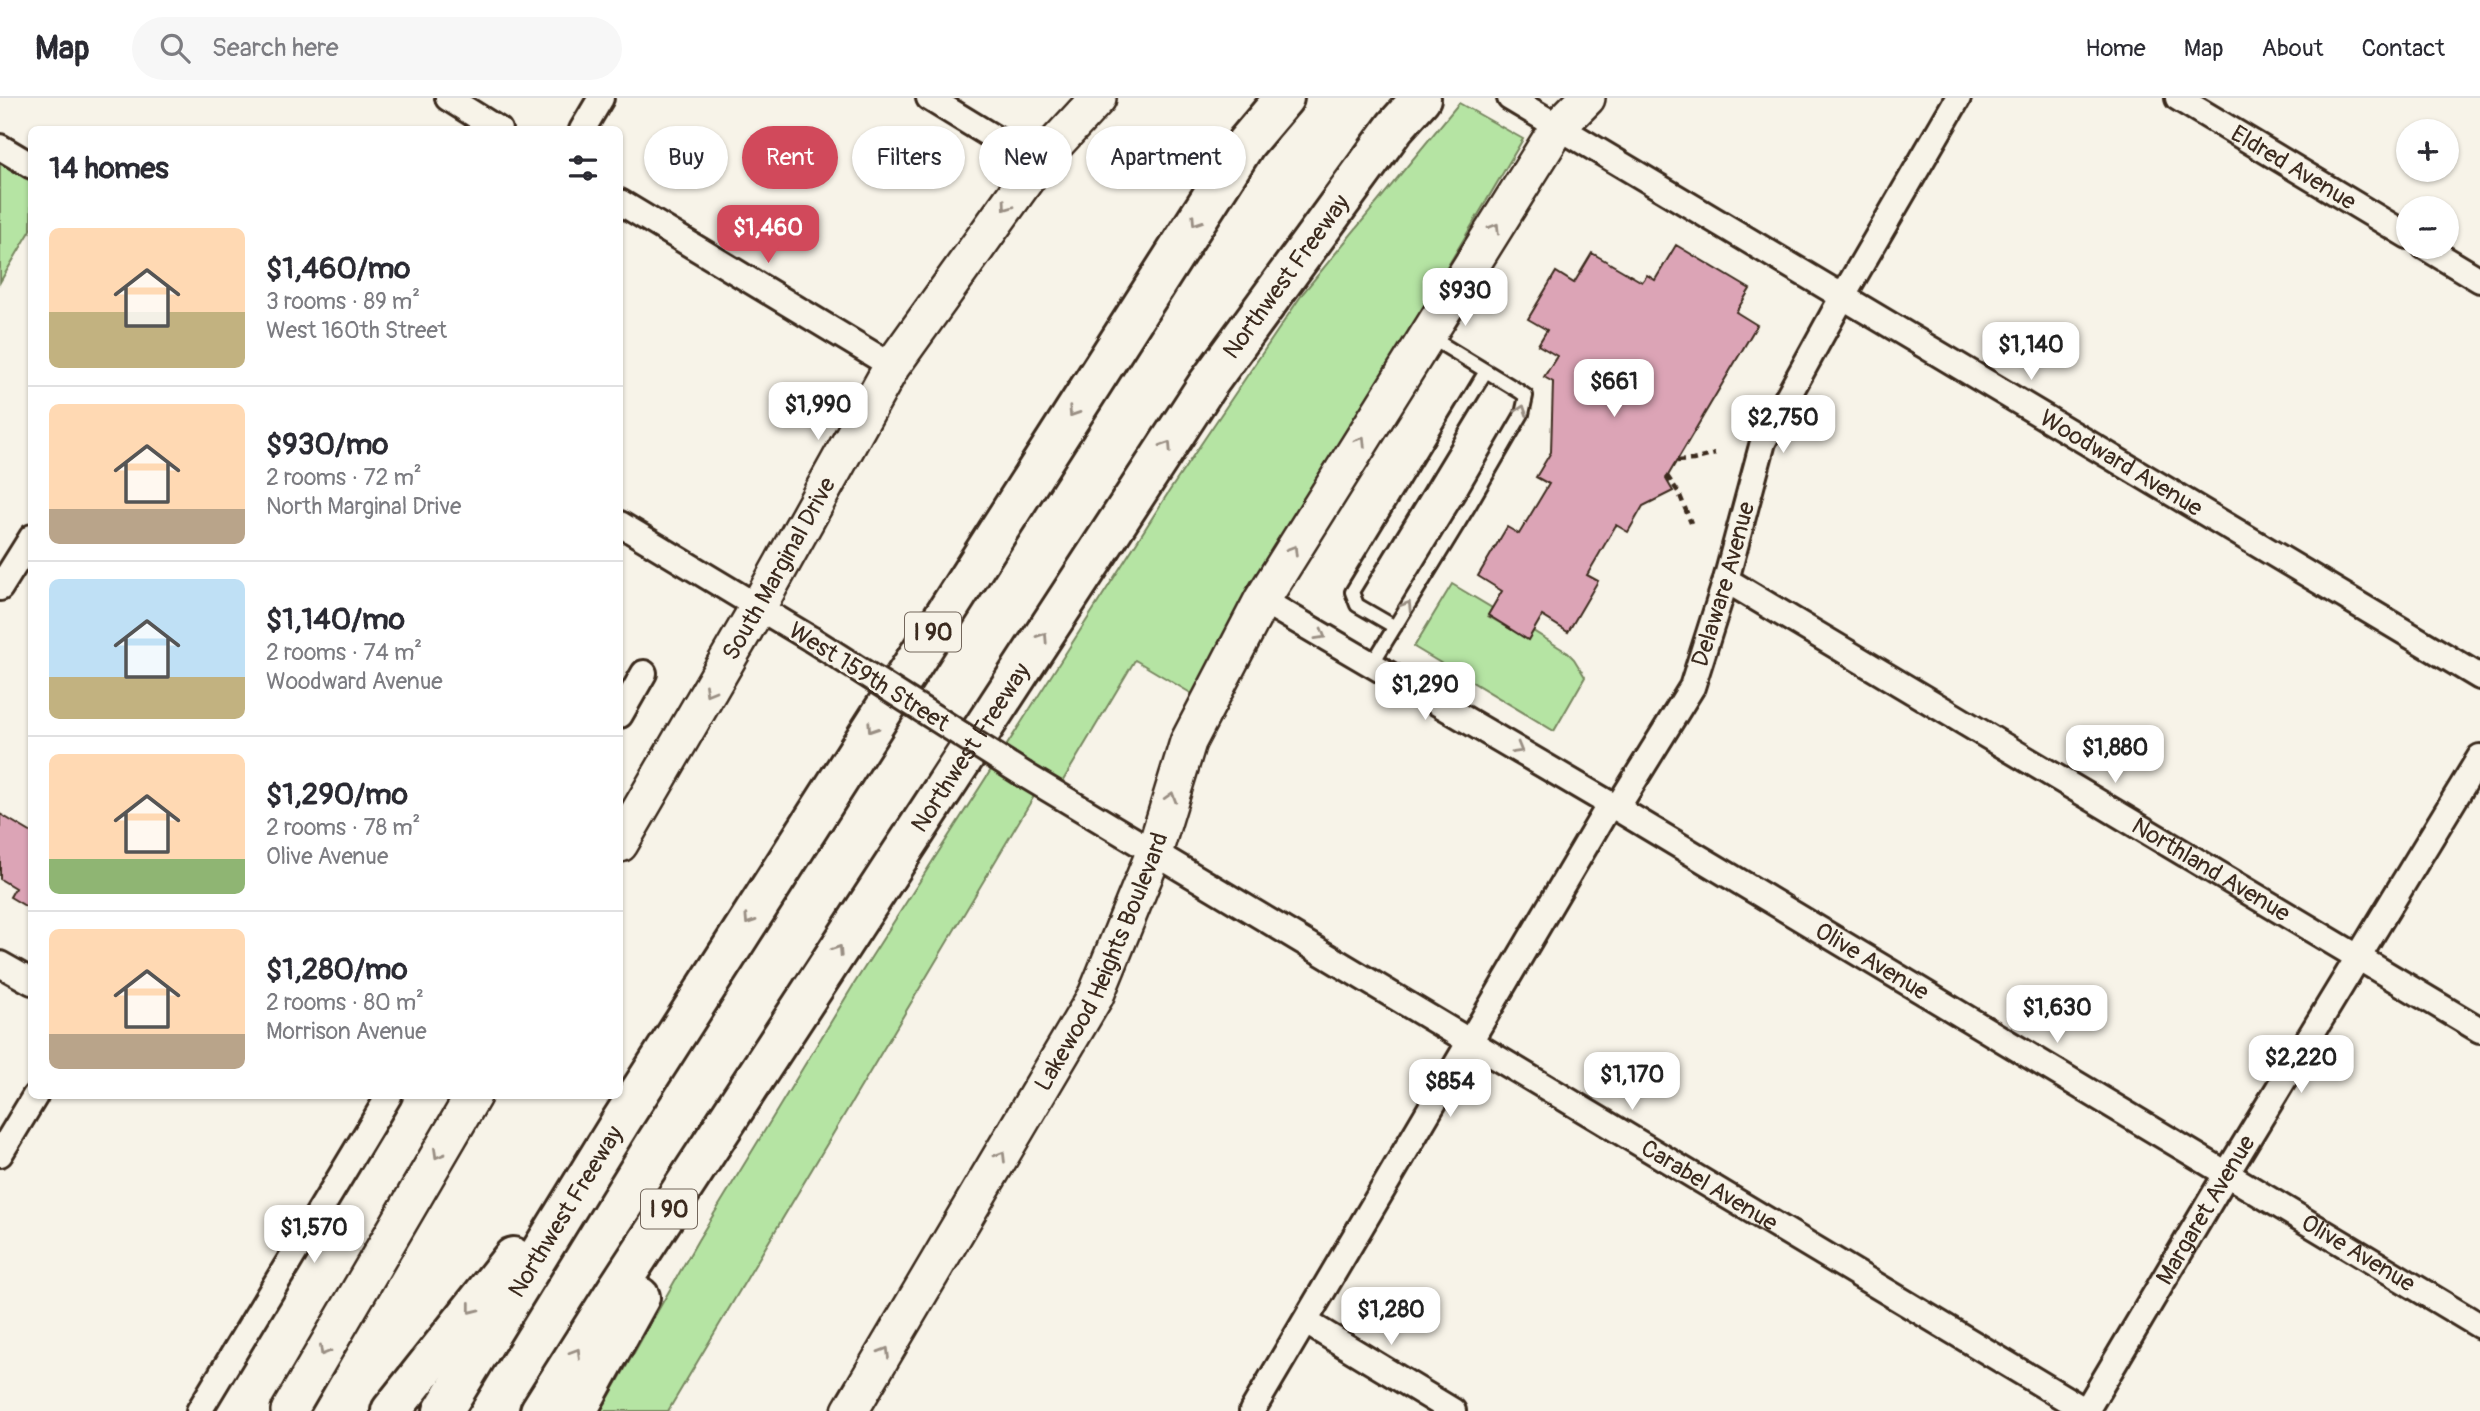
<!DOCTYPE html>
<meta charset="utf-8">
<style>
body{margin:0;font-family:Pangolin,sans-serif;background:#f7f7f7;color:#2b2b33;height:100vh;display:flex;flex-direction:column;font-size:26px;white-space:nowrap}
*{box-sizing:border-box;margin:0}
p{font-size:23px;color:#7c7c81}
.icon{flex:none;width:38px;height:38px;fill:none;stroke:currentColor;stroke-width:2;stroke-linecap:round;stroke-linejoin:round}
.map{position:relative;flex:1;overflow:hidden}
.panel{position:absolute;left:28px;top:28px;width:595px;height:973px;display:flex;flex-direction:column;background:#fff;border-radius:10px;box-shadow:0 2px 5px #0004}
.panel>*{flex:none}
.banner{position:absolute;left:644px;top:28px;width:665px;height:63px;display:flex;gap:14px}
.tools{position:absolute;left:2396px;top:21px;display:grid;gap:14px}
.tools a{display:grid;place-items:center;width:63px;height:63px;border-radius:50%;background:#fff;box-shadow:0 2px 5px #0004;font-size:35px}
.price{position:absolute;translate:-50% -60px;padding:0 16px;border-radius:14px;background:#fff;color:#222;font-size:23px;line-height:46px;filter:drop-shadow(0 2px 4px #0008)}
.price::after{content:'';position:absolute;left:50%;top:42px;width:21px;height:16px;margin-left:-10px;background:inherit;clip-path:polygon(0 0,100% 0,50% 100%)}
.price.selected{background:#d1495b;color:#fff}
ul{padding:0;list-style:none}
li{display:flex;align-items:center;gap:21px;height:175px;padding:0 21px}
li+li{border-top:2px solid #e1e1e2}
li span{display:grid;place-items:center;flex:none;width:196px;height:140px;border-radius:10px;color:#555}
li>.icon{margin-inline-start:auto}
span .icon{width:84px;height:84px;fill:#fffc;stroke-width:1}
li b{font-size:30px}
h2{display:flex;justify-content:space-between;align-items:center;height:84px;padding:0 21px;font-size:30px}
.pill{padding:0 24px;border-radius:32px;background:#fff;box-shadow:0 2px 5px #0004;font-size:24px;line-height:63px}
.pill.selected{background:#d1495b;color:#fff}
header{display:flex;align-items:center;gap:42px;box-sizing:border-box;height:98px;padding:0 35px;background:#fff;border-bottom:2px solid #e1e1e2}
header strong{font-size:33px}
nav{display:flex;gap:38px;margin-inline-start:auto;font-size:24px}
.search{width:490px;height:63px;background:#f7f7f7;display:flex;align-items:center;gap:18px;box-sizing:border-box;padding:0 24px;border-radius:38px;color:#7c7c81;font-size:26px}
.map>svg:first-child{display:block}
.green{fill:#b5e4a3;stroke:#788760;stroke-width:2}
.building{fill:#dca4b6;stroke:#3b2a1e;stroke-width:2}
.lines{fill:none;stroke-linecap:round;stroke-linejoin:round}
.service-casing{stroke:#3b2a1e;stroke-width:18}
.minor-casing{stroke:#3b2a1e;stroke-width:30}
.secondary-casing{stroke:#3b2a1e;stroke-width:40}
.motorway-casing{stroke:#3b2a1e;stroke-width:44}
.path{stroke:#3b2a1e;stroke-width:4.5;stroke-dasharray:7 5;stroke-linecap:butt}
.service{stroke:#f7f3e8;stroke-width:12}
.minor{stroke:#f7f3e8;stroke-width:24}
.secondary{stroke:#f7f3e8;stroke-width:35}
.motorway{stroke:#f7f3e8;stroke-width:38}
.minor-bridge-casing{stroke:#3b2a1e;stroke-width:30;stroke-linecap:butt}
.minor-bridge{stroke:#f7f3e8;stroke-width:24}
.oneway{stroke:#998e83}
.labels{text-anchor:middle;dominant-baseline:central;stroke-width:5;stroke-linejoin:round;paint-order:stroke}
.shield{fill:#f7f3e8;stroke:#73665b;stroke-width:2}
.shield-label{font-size:23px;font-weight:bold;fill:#3b2a1e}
.street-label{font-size:24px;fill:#3b2a1e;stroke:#f7f3e8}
</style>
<header>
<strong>Map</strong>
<div class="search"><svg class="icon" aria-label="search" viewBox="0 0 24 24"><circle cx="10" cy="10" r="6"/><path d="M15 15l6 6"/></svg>Search here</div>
<nav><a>Home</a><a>Map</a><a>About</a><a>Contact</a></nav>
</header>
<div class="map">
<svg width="2480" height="1313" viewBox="0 0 2480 1313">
<rect width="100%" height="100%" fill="#f7f3e8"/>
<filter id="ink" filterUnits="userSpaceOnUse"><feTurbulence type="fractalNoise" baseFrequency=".0143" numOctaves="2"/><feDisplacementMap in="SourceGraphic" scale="14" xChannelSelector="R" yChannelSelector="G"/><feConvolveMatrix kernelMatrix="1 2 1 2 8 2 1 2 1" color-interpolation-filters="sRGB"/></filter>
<g filter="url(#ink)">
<path class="green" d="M1459 5 1523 41 1194 597 1135 562 1061 686 1046 678 668 1313H601L698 1142 854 886 1170 392 1303 195Z
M0 64 32 83 31 132 0 184Z
M1452 486 1492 510 1488 518 1528 541 1533 533 1568 555 1574 561 1585 579 1554 633 1414 549Z"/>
<path class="building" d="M1676 147 1750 191 1736 214 1757 227 1666 381 1673 393 1643 408 1628 434 1616 427 1587 477 1598 483 1568 534 1542 518 1528 542 1488 517 1502 493 1478 478 1507 429 1519 436 1549 386 1536 379 1551 354 1553 284 1544 279 1557 258 1538 247 1547 232 1528 221 1556 174 1574 185 1592 155 1642 184 1647 177 1655 182Z
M0 716 32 735V812L10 799 15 790 0 781Z"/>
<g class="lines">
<g class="service-casing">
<path id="service" d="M1395 529 1357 507 1352 494 1486 273
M1372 566 1470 406 1522 316 1526 298 1519 293 1430 239"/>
</g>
<g class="minor-casing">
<g id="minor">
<path d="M448 0 499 32"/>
<path d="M929 0 1037 66"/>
<path id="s1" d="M1510 0 2480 579"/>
<path id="s2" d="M2178 0 2408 138"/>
<path d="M582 32 601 0"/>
<path d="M0 49 32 68"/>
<path d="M620 104 892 268"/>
<path d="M2425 149 2480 182"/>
<path d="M620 426 811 541"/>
<path id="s3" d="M1726 482 2480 932"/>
<path d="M0 490 32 439"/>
<path id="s4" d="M1262 502 1610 706 2480 1228"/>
<path d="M620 617 644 575"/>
<path id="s5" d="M1025 677 2086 1313"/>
<path id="s6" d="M1617 710 1692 589 1726 482 1763 344 1843 198 1958 0"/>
<path d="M0 866 32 884"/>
<path d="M0 1056 35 998"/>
<path d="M1306 1224 1453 1313"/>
<path d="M199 1313 389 998"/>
<path d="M1252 1313 1610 706"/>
<path id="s7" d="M2086 1313 2227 1075 2480 659"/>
</g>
</g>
<g class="secondary-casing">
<g id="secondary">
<path id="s8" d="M620 746 758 509 892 268 1037 66 1098 0"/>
<path d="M289 1313 473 998"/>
<path id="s9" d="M850 1313 1096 897 1154 755 1188 644 1262 502 1558 29 1587 0"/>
</g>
</g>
<g class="motorway-casing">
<g id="motorway">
<path d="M391 1313 513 1159"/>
<path id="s10" d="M443 1313 621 1023 1246 45 1284 0"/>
<path id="s11" d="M540 1313 617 1191 1207 287 1395 29 1421 0"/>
<path d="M577 1313 640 1199"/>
</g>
</g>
<path class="path" d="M1677 363 1693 362 1715 356
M1667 378 1679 395 1691 425"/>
<use href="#service" class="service"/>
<use href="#minor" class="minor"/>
<use href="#secondary" class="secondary"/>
<use href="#motorway" class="motorway"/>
<g class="minor-bridge-casing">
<path id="minor-bridge" d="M811 541 1025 677"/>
</g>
<use href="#minor-bridge" class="minor-bridge"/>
</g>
<defs><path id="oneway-chevron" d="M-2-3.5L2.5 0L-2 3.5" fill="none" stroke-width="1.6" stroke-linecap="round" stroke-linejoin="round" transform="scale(1.75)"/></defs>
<g class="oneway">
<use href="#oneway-chevron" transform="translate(1007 108) rotate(126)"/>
<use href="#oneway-chevron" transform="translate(1196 123) rotate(123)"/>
<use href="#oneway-chevron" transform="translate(1495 130) rotate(-58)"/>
<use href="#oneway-chevron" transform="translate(1522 312) rotate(-71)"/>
<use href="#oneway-chevron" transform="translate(1073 314) rotate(123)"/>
<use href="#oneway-chevron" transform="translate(1361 343) rotate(-58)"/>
<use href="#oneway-chevron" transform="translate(1167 348) rotate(-57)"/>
<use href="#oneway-chevron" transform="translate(1293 452) rotate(-58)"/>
<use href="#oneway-chevron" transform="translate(1407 508) rotate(-58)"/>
<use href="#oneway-chevron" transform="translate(1321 537) rotate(30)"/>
<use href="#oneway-chevron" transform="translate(1043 539) rotate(-57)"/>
<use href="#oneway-chevron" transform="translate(709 593) rotate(120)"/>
<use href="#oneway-chevron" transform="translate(872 630) rotate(123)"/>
<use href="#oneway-chevron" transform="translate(1518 651) rotate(30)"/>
<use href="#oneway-chevron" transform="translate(1171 699) rotate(-73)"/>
<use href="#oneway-chevron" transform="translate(749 822) rotate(123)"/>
<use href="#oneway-chevron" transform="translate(838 852) rotate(-57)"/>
<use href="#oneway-chevron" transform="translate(438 1056) rotate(120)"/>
<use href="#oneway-chevron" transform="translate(1001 1058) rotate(-59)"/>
<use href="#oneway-chevron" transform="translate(472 1211) rotate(128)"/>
<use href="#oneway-chevron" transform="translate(324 1253) rotate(120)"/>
<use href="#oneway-chevron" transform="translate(885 1254) rotate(-59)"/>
<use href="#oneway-chevron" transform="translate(576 1255) rotate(-58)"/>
</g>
</g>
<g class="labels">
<g class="shield">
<rect x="905" y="514.5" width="56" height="39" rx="5"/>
<rect x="641" y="1091.5" width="56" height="39" rx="5"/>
</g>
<g class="shield-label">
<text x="933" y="534">I 90</text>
<text x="669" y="1111">I 90</text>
</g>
<g class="street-label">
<text stroke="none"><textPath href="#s2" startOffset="135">Eldred Avenue</textPath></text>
<text stroke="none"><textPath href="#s11" startOffset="1358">Northwest Freeway</textPath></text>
<text stroke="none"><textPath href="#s1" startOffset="712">Woodward Avenue</textPath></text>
<text stroke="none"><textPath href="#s8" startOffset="318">South Marginal Drive</textPath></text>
<text stroke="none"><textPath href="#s6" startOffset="250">Delaware Avenue</textPath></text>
<text transform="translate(869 579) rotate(32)">West 159th Street</text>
<text stroke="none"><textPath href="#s11" startOffset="791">Northwest Freeway</textPath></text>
<text stroke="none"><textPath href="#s3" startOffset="565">Northland Avenue</textPath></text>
<text stroke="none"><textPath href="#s9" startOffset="516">Lakewood Heights Boulevard</textPath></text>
<text stroke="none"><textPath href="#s4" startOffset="709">Olive Avenue</textPath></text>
<text stroke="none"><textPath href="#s5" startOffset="798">Carabel Avenue</textPath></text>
<text stroke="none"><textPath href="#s7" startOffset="234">Margaret Avenue</textPath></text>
<text stroke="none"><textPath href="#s10" startOffset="234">Northwest Freeway</textPath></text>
<text stroke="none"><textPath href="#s4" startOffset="1276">Olive Avenue</textPath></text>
</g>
</g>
</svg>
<div class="tools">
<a>+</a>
<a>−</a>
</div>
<b class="price selected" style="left:768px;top:167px">$1,460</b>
<b class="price" style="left:1465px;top:230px">$930</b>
<b class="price" style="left:2031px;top:284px">$1,140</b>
<b class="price" style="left:1614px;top:321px">$661</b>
<b class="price" style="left:818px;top:344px">$1,990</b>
<b class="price" style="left:1783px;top:357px">$2,750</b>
<b class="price" style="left:1425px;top:624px">$1,290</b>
<b class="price" style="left:2115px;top:687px">$1,880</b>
<b class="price" style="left:2057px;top:947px">$1,630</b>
<b class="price" style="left:2301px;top:997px">$2,220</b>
<b class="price" style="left:1632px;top:1014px">$1,170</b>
<b class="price" style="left:1450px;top:1021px">$854</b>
<b class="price" style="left:314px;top:1167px">$1,570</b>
<b class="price" style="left:1391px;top:1249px">$1,280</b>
<div class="banner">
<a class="pill">Buy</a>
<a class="pill selected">Rent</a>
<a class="pill">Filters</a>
<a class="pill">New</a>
<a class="pill">Apartment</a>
</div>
<section class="panel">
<h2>14 homes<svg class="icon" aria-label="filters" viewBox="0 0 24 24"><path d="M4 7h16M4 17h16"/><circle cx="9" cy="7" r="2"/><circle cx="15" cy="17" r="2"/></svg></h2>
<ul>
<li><span style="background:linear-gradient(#ffd9b3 60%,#c2b280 0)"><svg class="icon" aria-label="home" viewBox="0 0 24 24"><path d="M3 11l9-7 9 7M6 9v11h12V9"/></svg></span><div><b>$1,460/mo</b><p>3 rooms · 89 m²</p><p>West 160th Street</p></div></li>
<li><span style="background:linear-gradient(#ffd9b3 75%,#b9a48a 0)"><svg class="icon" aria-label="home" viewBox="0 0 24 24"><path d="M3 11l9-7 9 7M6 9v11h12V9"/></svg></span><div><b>$930/mo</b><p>2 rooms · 72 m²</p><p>North Marginal Drive</p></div></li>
<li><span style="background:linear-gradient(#bfe0f5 70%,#c2b280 0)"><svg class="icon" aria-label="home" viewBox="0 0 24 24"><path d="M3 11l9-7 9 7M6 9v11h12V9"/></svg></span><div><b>$1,140/mo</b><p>2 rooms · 74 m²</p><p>Woodward Avenue</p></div></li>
<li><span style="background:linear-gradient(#ffd9b3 75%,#8fb573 0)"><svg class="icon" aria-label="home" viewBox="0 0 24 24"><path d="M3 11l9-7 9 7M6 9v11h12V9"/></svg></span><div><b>$1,290/mo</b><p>2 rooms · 78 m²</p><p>Olive Avenue</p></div></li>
<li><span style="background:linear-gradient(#ffd9b3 75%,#b9a48a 0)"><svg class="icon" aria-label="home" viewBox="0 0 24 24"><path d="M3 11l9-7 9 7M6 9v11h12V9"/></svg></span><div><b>$1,280/mo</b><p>2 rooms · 80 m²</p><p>Morrison Avenue</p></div></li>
</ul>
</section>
</div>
